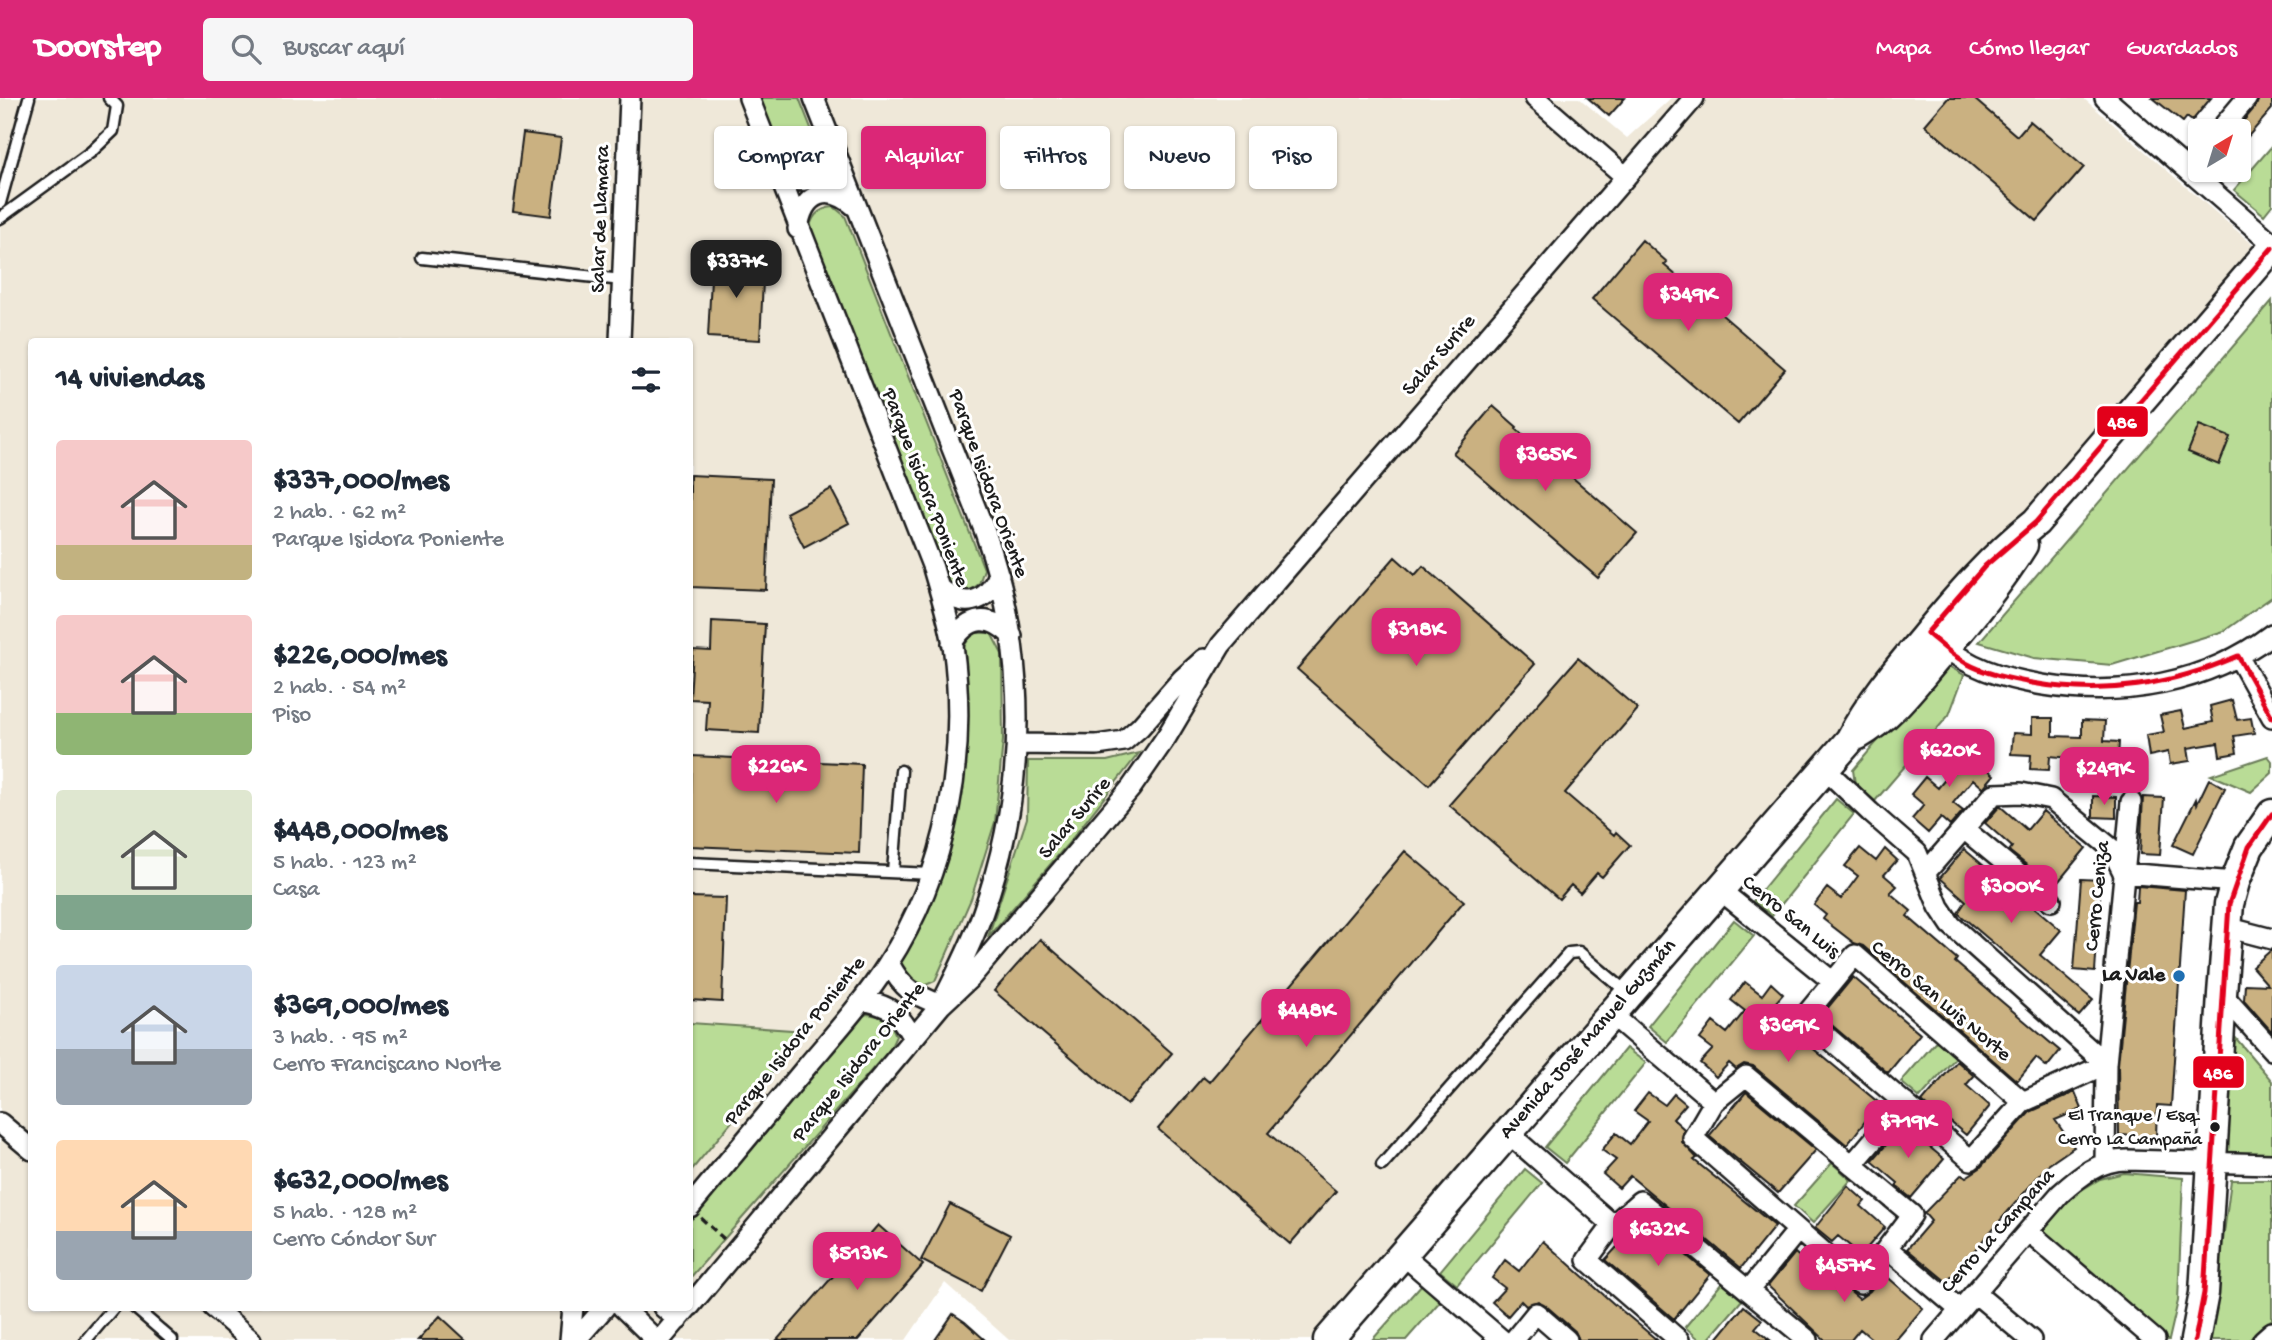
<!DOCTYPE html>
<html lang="es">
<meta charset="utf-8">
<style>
body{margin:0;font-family:"Gochi Hand",sans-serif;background:#f6f6f7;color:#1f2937;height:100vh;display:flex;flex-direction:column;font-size:26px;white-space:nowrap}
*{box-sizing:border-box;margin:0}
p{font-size:23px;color:#747a83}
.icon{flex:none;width:38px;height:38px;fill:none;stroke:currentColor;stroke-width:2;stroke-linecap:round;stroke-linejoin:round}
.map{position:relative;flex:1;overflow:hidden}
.panel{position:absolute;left:28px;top:240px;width:665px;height:973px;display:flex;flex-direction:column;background:#fff;border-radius:7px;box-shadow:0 2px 5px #0004}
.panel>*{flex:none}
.banner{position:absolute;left:714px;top:28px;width:665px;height:63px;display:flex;gap:14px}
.needle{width:46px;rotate:38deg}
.controls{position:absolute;left:2188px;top:21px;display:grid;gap:14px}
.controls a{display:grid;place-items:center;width:63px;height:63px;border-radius:7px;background:#fff;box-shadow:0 2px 5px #0004;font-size:35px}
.price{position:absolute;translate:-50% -60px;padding:0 16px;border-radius:14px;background:#db2777;color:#fff;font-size:23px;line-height:46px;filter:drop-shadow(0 2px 4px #0008)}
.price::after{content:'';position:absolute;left:50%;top:42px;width:21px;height:16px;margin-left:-10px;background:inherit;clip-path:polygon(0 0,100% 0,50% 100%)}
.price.active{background:#222;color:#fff}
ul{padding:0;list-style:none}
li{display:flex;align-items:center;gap:21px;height:175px;padding:0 28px}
li span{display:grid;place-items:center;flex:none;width:196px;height:140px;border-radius:7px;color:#555}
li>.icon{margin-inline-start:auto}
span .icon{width:84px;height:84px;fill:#fffc;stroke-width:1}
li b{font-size:30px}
h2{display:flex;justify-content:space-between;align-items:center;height:84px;padding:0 28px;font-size:30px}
.tag{padding:0 24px;border-radius:7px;background:#fff;box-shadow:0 2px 5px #0004;font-size:24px;line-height:63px}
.tag.active{background:#db2777;color:#fff}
header{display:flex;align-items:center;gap:42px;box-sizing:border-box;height:98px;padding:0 35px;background:#db2777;color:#fff}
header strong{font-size:33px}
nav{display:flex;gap:38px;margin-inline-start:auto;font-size:24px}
.search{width:490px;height:63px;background:#f6f6f7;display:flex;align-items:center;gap:18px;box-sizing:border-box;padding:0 24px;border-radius:7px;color:#747a83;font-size:26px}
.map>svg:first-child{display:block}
.built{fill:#efe8d9;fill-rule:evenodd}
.green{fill:#b9dc96;stroke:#6a7c59;stroke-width:2}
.building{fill:#cab181;stroke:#1c1c1c;stroke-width:2}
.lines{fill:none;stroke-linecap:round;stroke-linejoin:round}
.lane-casing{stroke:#1c1c1c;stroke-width:15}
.street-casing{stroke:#1c1c1c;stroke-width:24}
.secondary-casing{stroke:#1c1c1c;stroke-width:33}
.path{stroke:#1c1c1c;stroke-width:3.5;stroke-dasharray:7 5;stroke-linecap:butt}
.lane{stroke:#fff;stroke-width:10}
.street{stroke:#fff;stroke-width:19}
.secondary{stroke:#fff;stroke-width:28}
.bus-1-casing{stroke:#fff;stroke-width:10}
.bus-1{stroke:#e2001a;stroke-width:5}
.poi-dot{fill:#1f6fb2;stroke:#fff;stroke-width:2.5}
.bus-dot{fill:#1c1c1c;stroke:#fff;stroke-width:2.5}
.labels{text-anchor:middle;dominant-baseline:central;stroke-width:6;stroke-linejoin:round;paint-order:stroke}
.bus-label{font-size:19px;fill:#1c1c1c;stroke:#fff;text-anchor:end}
.street-label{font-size:21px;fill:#1c1c1c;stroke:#fff}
.poi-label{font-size:21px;font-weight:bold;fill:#1c1c1c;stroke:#fff;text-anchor:end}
.line-badge{stroke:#fff;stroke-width:2.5}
.badge-label{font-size:19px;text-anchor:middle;font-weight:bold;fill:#fff}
</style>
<header>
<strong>Doorstep</strong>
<div class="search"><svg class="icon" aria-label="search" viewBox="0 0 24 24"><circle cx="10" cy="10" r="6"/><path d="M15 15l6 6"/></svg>Buscar aquí</div>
<nav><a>Mapa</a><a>Cómo llegar</a><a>Guardados</a></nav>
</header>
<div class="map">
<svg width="2272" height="1242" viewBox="0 0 2272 1242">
<rect width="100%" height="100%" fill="#fff"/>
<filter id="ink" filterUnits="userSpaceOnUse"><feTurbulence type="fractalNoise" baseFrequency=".0143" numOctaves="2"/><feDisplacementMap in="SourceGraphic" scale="14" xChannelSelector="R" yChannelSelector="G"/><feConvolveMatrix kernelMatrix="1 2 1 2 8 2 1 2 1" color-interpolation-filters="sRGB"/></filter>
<g filter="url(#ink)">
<path class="built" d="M0 0H1579L1627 40 1671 0H2083L2257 150 1310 1242H1009L945 1185 906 1242H0ZM32 243H690V1209H32Z"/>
<path class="green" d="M754 0H799L818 48 814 60 806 70H793L780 66Z
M2272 48V107L2264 117 2234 92Z
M834 109 845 118 984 471 979 486 968 494 954 492 942 481 807 136C812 120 816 110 834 109Z
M2272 203V499L2224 533 2112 567 2034 560 1979 544Z
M972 535H991L1002 556 1003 642 995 724 971 801 935 883 921 889 906 879 899 867C913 837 931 806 941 775 964 706 976 626 961 554Z
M1950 569 1964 577 1949 617 1875 703 1855 686 1853 672 1935 575 1941 570Z
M1139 655 1067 747 988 839 1027 720 1028 663H1107Z
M2268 658 2272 663V675L2251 694 2211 677Z
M1836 701 1854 716 1772 818 1753 803Z
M1734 822 1754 838 1667 944 1648 928Z
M867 916C884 918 890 922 896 938L890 951 690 1180V1123L859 920Z
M690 925 807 933 690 1074Z
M2234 938 2272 983V1055H2226Z
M1939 940 1958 957 1920 1000 1901 984Z
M1626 950 1646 965 1565 1065 1545 1049Z
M1832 1065 1851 1082 1813 1125 1794 1108Z
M1525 1071 1542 1085 1457 1187 1440 1173Z
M2124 1075 2183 1080 2178 1203 2169 1242H2162L2043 1132 2063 1103 2100 1081Z
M2231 1082H2272V1221L2249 1242H2210Z
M1423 1185 1442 1201 1406 1242H1372Z
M1722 1185 1742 1202 1708 1242H1700L1685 1229Z"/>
<path class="building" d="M1588 0H1625L1609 18Z
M1948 0H1973L2017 38 2030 23 2084 69 2037 123 1925 27Z
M2153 0H2211L2192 23 2187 19 2183 24Z
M2259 0H2272V11L2238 50V33H2235L2256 8Z
M523 35 561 40 551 118 513 113Z
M1642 142 1667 164 1664 167 1785 271 1738 326 1592 201Z
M712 161 764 164 760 242 708 239Z
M1493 308 1517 329 1516 331 1637 435 1598 480 1453 355Z
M2199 327 2230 339 2219 367 2188 354Z
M690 377 771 381 766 492 690 489Z
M831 391 849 425 804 449 786 415Z
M1395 459 1415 477 1423 468 1535 566 1429 687 1297 571Z
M712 523 765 526 759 635 706 632 708 602 690 601 693 552 711 553Z
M1578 560 1638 611 1565 695 1614 737 1616 734 1630 747 1602 779 1597 775 1580 795 1571 787 1559 801 1449 707Z
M2232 602 2237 622 2251 620 2254 635 2234 638 2237 655 2220 658 2218 645 2188 650 2190 663 2170 666 2168 654 2149 658 2146 637 2164 634 2160 617 2181 613 2185 630 2213 624 2210 608Z
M2032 620H2053V638L2082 639V622L2105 623 2104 643 2119 644 2118 660 2098 658 2097 675 2080 673 2081 661 2050 658 2049 672 2030 671 2031 657 2011 656 2013 635 2032 636Z
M1955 643 1994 677 1983 690 1973 681 1953 705 1963 713 1950 728 1941 720 1928 735 1912 721 1924 707 1911 696 1925 679 1938 690 1956 668 1943 658Z
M692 658 862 666 859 755 690 748Z
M2209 681 2225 690 2193 756 2173 747 2196 701 2197 706Z
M2093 698 2116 699V720L2093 719Z
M2143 699 2164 700 2160 757 2140 756Z
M2000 708 2027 732 2043 713 2086 750 2054 789 2009 753 2012 749 1985 725Z
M1860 750 1876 763 1885 751 1897 762 1884 777 1897 788 1890 795 1911 813 1907 818 1957 861 1955 864 2060 953 2047 969 2036 960 2017 983 1863 848 1854 845 1823 821 1826 817 1814 807 1827 790 1841 801 1858 778 1845 768Z
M1964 751 1991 774 1994 771 2036 807 2034 809 2061 832 2040 857 2093 902 2079 918 1958 815 1966 803 1940 780Z
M1405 753 1464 803 1268 1035 1336 1093 1290 1146 1158 1031 1203 979 1209 984Z
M2081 781 2101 782 2095 874 2074 872Z
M2138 788 2185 792 2171 1008 2157 1007 2156 1039 2119 1037 2118 967 2134 804H2137Z
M690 799 726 800 722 904 690 902Z
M1040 841 1172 955 1127 1007 994 893Z
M2270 853H2272V934L2244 902 2245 886 2268 887 2252 869Z
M1853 879 1920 936 1888 975 1821 918Z
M1745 884 1762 897 1771 885 1783 896 1770 911 1782 922 1781 924 1879 1005 1847 1047 1753 968 1744 966 1736 971 1729 965 1716 979 1700 965 1713 951 1700 941 1713 924 1727 935 1745 913 1731 902Z
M1957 963 1974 978 1966 987 1990 1008 1966 1037 1941 1016 1939 1019 1922 1004Z
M1746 994 1816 1052 1778 1095 1709 1038Z
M2075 994 2082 1011 2055 1022 2074 1049 2048 1067 1947 1184 1907 1151 1931 1123 1924 1115 1962 1076 1966 1079 1980 1070 2030 1014Z
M1648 995 1665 1007 1674 996 1686 1006 1673 1021 1684 1031 1682 1044 1697 1060 1694 1062 1775 1128 1741 1170 1630 1078 1619 1090 1603 1076 1616 1062 1602 1052 1616 1035 1630 1046 1648 1023 1634 1013Z
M1906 1024 1923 1037 1920 1041 1944 1061 1911 1100 1896 1088 1898 1085 1872 1063Z
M1848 1088 1865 1103 1861 1108 1885 1129 1861 1157 1838 1138 1832 1144 1815 1130Z
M950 1106 1010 1137 981 1193 921 1162Z
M1643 1121 1710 1177 1674 1221 1605 1162Z
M878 1127 923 1167 858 1242H777Z
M1543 1143 1614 1206 1657 1242H1579L1575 1233 1544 1206 1538 1203 1526 1208 1521 1203 1508 1218 1492 1204 1505 1190 1492 1180 1505 1162 1519 1173Z
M1795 1155 1821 1178 1825 1173 1859 1201 1870 1193 1883 1175 1923 1210 1896 1242H1873L1860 1231 1851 1242H1825L1768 1188Z
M1744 1208 1762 1222 1755 1230 1770 1242H1716Z
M953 1216 965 1224 985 1242H935Z
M440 1218 466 1242H418Z"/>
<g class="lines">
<g class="lane-casing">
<path id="lane" d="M0 105 29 0
M0 120 91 54 113 33 117 8 109 0
M422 160 622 182
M690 765 932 776
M893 774 901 673
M1382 1067 1569 855 1579 854 1628 895
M134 1209 172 1242
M86 1242 114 1209"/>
</g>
<g class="street-casing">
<path id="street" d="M1535 0 1626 79
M2105 0 2272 145
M2219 33 2247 0
M774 69C804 99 826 75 830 41
M798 131C803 93 829 85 857 110
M620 243 630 0
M939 489C962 512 986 506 999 477
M1936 542C1968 570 2002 580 2043 587 2123 600 2206 586 2272 536
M952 545C969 517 990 516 1012 538
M2238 558 2272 619
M1017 646 1097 647 1124 643 1140 629 1182 581 1204 561
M1825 671 1870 714 1917 755 1939 809 1951 827 2106 966
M1964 731 2051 803
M1926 774 1994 696 2021 695 2051 701 2111 750 2123 774
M2123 775 2235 784
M1720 792 1832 883
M2226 829 2272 841
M889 865C903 892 913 896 941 907L971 879 1131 690 1167 638 1221 547 1694 0
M2222 896 2272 952
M863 902C893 909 898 914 913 940
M1611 916 1714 1004
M1746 978 1912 1117 1860 1186 1693 1040 1714 1004Z
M2023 1004 1855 857 1804 919 1971 1062 2023 1004 2106 966
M0 1025 32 1052
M1507 1034 1613 1127
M2105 1064 2106 966 2131 704
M1853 1066 1905 1005
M690 1109C729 1062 769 1014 808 967 836 934 864 903 887 867 948 773 968 657 953 547 949 521 940 495 933 470L749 0
M2028 1133 2155 1242
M1887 1150 1960 1212
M1402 1156 1502 1242
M1749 1192 1798 1132
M1975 1195 2031 1242
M690 1208 941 907C956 876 972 846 983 814 1027 691 1029 558 985 434L814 0
M213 1209 251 1242
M622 1209 656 1242
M663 1209 678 1222
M570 1242 573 1209
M576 1242 605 1209
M660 1242 688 1209
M1514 1242 1536 1215 1567 1242
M1679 1242 1587 1162 1613 1127 1640 1103 1808 1242
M1934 1242 2060 1096C2080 1078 2099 1062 2127 1062L2272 1066
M2263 1242 2272 1234"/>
</g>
<g class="secondary-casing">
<path id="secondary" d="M1858 637C1890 619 1912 589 1935 562 1966 525 1998 488 2023 447
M1328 1242 1850 642C1870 604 1896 573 1923 541 1958 498 1993 458 2036 424L2272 150
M2195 1242 2204 1195 2222 896 2229 806 2235 784 2249 749 2272 716"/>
</g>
<path class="path" d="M701 1120 724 1141"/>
<use href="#lane" class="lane"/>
<use href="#street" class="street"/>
<use href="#secondary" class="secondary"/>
<g class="bus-1-casing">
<path id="bus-1" d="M2272 150 2036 424 1985 468 1927 535C1939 545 1951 557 1966 565 1986 576 2010 581 2032 585 2105 598 2171 587 2238 558L2272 619
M2195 1242 2204 1195 2229 806 2249 749 2272 716"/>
</g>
<use href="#bus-1" class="bus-1"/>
</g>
</g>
<circle class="poi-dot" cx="2179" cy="878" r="7"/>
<circle class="bus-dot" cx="2215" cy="1029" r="6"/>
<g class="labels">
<g class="bus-label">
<text x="2202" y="1018">El Tranque / Esq.<tspan x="2202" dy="24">Cerro La Campaña</tspan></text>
</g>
<g class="street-label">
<text transform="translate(602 121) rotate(-88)">Salar de Llamara</text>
<text transform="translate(1440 258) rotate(-49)">Salar Surire</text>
<text transform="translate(987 386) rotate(70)">Parque Isidora Oriente</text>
<text transform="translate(924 390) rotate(69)">Parque Isidora Poniente</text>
<text transform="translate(1076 721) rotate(-50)">Salar Surire</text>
<text transform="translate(2099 798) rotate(-84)">Cerro Ceniza</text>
<text transform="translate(1790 820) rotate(39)">Cerro San Luis</text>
<text transform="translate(1940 904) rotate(40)">Cerro San Luis Norte</text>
<text transform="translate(1589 942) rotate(-49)">Avenida José Manuel Guzmán</text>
<text transform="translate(796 944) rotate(-51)">Parque Isidora Poniente</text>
<text transform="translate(860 965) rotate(-51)">Parque Isidora Oriente</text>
<text transform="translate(1999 1134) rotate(-48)">Cerro La Campana</text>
</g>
<g class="poi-label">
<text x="2165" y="878">La Vale</text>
</g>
</g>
<g class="line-badge">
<rect x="2096" y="307" width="53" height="33" rx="7" fill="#e2001a"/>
<rect x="2192" y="957" width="53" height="34" rx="7" fill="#e2001a"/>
</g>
<g class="badge-label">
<text x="2122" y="330">486</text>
<text x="2218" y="981">486</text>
</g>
</svg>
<div class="controls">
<a><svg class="needle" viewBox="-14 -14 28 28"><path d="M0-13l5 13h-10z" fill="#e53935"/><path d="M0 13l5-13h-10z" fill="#747a83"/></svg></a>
</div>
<b class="price active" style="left:736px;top:202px">$337K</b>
<b class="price" style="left:1688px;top:235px">$349K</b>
<b class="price" style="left:1545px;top:395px">$365K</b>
<b class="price" style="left:1416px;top:570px">$318K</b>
<b class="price" style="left:1949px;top:691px">$620K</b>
<b class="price" style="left:776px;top:707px">$226K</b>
<b class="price" style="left:2104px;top:709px">$249K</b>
<b class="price" style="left:2011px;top:827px">$300K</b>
<b class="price" style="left:1306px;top:951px">$448K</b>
<b class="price" style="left:1788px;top:966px">$369K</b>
<b class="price" style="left:1908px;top:1062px">$719K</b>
<b class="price" style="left:1658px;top:1170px">$632K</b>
<b class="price" style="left:857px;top:1194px">$513K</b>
<b class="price" style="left:1844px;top:1206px">$457K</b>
<div class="banner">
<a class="tag">Comprar</a>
<a class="tag active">Alquilar</a>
<a class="tag">Filtros</a>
<a class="tag">Nuevo</a>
<a class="tag">Piso</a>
</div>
<section class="panel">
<h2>14 viviendas<svg class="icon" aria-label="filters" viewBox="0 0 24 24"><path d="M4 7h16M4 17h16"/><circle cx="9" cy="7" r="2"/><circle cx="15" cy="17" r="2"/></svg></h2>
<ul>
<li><span style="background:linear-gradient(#f6c9c9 75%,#c2b280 0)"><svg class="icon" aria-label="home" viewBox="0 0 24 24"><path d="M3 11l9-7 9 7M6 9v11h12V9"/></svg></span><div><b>$337,000/mes</b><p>2 hab. · 62 m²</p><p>Parque Isidora Poniente</p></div></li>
<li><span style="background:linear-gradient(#f6c9c9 70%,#8fb573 0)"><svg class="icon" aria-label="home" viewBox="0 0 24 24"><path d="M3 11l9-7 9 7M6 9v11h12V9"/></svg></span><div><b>$226,000/mes</b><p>2 hab. · 54 m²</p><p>Piso</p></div></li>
<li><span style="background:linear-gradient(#dfe7d0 75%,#7fa58c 0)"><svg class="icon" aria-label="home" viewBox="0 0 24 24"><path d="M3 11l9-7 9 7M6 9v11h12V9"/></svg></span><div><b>$448,000/mes</b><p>5 hab. · 123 m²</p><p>Casa</p></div></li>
<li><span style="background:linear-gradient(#c9d6e8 60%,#9aa5b1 0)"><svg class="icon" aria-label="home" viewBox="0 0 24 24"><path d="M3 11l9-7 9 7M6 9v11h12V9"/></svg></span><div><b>$369,000/mes</b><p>3 hab. · 95 m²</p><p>Cerro Franciscano Norte</p></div></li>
<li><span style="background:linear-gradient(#ffd9b3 65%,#9aa5b1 0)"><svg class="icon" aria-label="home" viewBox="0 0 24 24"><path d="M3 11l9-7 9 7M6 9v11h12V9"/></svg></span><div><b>$632,000/mes</b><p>5 hab. · 128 m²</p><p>Cerro Cóndor Sur</p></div></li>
</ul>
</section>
</div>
